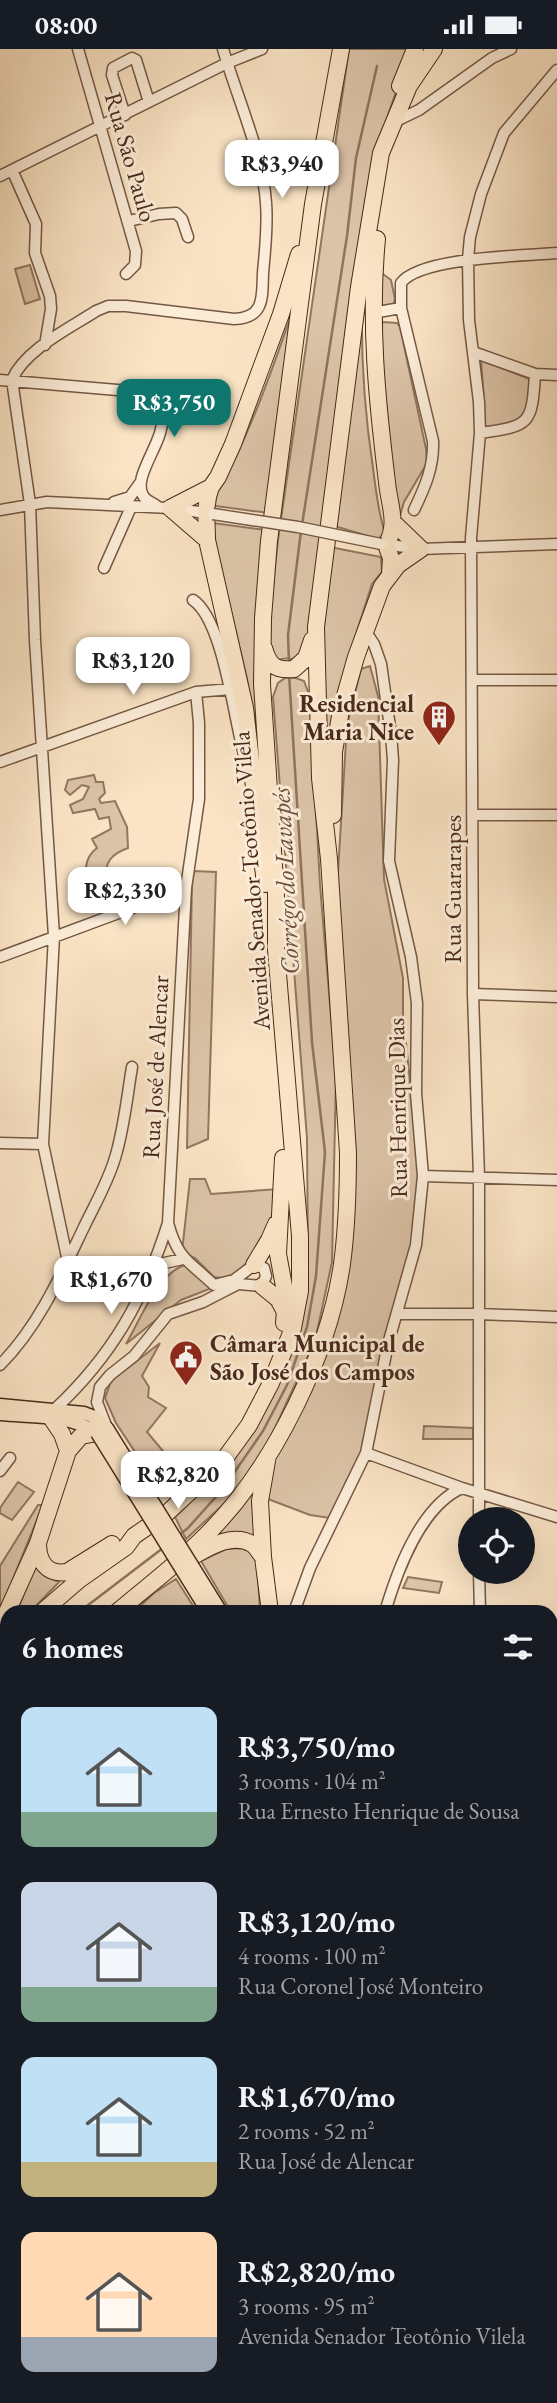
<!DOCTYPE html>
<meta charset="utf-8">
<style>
body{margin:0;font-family:"EB Garamond",serif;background:#242831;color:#f1f3f6;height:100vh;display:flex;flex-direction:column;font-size:26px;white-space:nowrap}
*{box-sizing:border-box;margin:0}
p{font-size:23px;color:#9ea1a6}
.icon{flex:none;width:38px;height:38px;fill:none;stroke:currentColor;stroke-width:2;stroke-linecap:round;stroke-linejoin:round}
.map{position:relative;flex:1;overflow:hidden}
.side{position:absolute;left:0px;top:1556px;width:558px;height:800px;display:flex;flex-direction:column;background:#171b24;border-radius:21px 21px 0 0;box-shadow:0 7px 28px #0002}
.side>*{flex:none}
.controls{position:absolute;left:458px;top:1458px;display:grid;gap:14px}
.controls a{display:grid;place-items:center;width:77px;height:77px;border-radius:50%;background:#171b24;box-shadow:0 7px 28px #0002;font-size:35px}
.price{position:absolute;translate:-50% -60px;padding:0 16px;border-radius:14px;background:#fff;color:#222;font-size:23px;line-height:46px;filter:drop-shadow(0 2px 4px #0008)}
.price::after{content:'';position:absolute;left:50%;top:42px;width:21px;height:16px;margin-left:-10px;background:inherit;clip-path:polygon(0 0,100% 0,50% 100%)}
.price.current{background:#0f766e;color:#fff}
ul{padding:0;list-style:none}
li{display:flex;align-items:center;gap:21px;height:175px;padding:0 21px}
li span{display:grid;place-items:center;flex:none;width:196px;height:140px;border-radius:14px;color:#555}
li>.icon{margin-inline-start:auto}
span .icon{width:84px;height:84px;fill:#fffc;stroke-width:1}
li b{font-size:30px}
h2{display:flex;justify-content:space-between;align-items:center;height:84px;padding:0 21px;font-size:30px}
.status{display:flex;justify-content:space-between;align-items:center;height:49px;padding:0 35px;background:#171b24;direction:ltr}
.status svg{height:19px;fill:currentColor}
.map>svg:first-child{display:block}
.green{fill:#dcc4a8;stroke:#927660;stroke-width:2}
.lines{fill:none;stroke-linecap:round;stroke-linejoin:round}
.stream{stroke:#8f735d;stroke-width:2.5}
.minor-casing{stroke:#755844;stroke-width:13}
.major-casing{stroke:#492919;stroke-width:15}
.highway-casing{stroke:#492919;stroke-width:18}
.minor{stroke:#fcedd9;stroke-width:10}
.major{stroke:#fae4c5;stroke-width:12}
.highway{stroke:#fae4c5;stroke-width:16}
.minor-bridge-casing{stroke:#755844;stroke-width:13;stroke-linecap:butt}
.major-bridge-casing{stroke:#492919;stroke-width:15;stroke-linecap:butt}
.minor-bridge{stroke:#fcedd9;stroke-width:10}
.major-bridge{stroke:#fae4c5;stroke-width:12}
.labels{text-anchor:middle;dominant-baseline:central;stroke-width:6;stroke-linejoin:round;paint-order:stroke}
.street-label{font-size:24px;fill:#492919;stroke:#fcedd9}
.poi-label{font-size:24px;font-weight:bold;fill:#492919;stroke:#fcedd9;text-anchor:end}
.water-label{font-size:26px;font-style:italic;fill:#6c4e3b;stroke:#fcedd9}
</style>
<div class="status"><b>08:00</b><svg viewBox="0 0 49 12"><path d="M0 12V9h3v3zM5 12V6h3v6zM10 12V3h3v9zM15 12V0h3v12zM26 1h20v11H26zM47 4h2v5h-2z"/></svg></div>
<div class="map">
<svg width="557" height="2354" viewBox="0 0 557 2354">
<rect width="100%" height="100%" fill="#fae4c5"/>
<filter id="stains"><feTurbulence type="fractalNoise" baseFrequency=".00286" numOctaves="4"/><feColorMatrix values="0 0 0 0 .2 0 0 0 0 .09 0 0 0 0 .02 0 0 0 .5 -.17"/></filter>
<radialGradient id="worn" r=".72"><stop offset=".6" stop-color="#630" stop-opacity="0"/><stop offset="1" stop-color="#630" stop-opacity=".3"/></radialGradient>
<path class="green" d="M349 0H420L398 37 374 107 307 616C291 606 280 608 264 618L278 491Z
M30 216 40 250 25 255 15 220Z
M379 222 391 231 395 250 393 256 385 258 379 256Z
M301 239 268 464 216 457 212 452C252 386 275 310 301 239Z
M362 256C361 311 365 366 373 419 376 441 378 463 385 484L378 490 331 476Z
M383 273 397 274 400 278 426 400 427 414 404 453 398 473 378 277Z
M481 311 532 331 527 368 484 382V352Z
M213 474 266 481 268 769 247 630 212 481Z
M330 498 381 508 382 523 372 535 348 610 326 715 320 630Z
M370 617 378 647 384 830 403 929V965L420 1128 413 1195 364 1404 330 1469 310 1466 268 1450 271 1416 343 1216 338 823 347 676 361 620Z
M285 629H296L304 632 310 648 320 836 336 1028 332 1213 315 1292 263 1405 230 1449 186 1490 175 1468 232 1411 275 1335 308 1211 307 1089 273 648 278 634Z
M94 726 96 733H103L105 744 99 750 101 754 115 752 127 778 128 799C111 805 105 813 105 831L87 841C85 825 83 809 97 799L92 790 111 780 109 768 99 770 95 760 73 764 70 756 83 750 89 738 82 736 70 746 65 741 68 731Z
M194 822 216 823 208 1090 187 1099 192 833Z
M190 1130H205L211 1145 278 1140C277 1162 264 1196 248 1213 242 1220 234 1225 226 1230L214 1228 195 1209 182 1203Z
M185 1216 212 1239 181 1251 126 1295C140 1271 158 1224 185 1216Z
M160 1294 142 1327 149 1338 148 1348 166 1359 147 1383 163 1402 143 1415 116 1374 105 1349 111 1332Z
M424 1377 473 1379V1390H423Z
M18 1433 34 1443 12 1471 0 1464V1459Z
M255 1434 259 1492 242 1483 216 1488Z
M38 1456H43L0 1562V1517Z
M246 1499 257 1510 260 1563H231L201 1512 226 1500Z
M38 1508 45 1527 59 1533 30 1563H17Z
M408 1528 442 1533 439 1544 403 1539Z
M176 1530 197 1563H134L154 1544Z"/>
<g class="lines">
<path class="stream" d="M302 476 347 187 356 109 377 17
M289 615 288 586 301 482
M179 1486 188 1479 222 1441 263 1382 287 1336 307 1278 316 1227 325 1103 312 993 289 625
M79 1563 163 1499
M0 1655 7 1645"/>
<g class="minor-casing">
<path id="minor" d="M78 0 136 202 135 216 126 225
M125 66 112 26 113 19 132 9 136 11 149 53
M392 74 419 61 492 9 511 0
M12 121 36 175 35 204 50 247 51 260 45 296
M0 127 227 14 262 0
M129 172 159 165 176 164 182 170 188 188
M372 264 401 259
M473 303 535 325 557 326
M0 331 199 348
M145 343C151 349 158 356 161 365 169 389 129 428 144 448 147 452 153 454 157 457
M480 384C530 377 532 376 535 325
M114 453 130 448 140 434
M0 461 47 453 170 459 213 465
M414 461C425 438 434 418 433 392L401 259V234C420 208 524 207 557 204
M382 495 421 500 557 495
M104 519 131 458
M193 551C224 572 234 673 245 709
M473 631H557
M0 713 196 643 231 640
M473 766H557
M0 908 186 839
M473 945 557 948
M0 1094 43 1095
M423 1127 557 1131
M68 1213 43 1095 54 887 35 591 30 455 12 331C24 301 70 279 96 262L108 257H126L234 270C265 269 262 248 263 224 265 201 268 177 266 154 263 106 237 48 223 0
M155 1216 183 1210
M398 1265H479L557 1268
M0 1316C38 1278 61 1226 84 1178 95 1155 108 1133 115 1109 124 1080 127 1048 132 1018
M54 1361C113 1306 144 1250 168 1174L186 839 199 750V674L196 643
M107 1379 97 1353 100 1338 110 1326 134 1307 168 1265 203 1253 238 1235 262 1237 266 1227 264 1219 254 1216 234 1231 214 1236C189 1212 178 1211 168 1174
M366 1404 462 1439 557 1468
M0 1422 10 1409
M479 1470V1128L473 945 471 489 480 384 479 353 469 271 468 210 470 188 481 145 504 84 557 21
M479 1522 480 1563
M294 1563 310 1519 366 1404 388 1295 416 1196 423 1127 416 1044 417 954 411 908 389 812 393 711 391 685 381 615 374 595 366 583
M385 1563C397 1522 421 1457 462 1439
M551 1679 557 1655
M551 1747 557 1748
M0 1812 7 1793
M0 1922 7 1915
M7 1927V1954
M551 2030 557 2040
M0 2058 7 2045
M0 2168 7 2161
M0 2191 7 2193
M0 2284 7 2272
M0 2288 7 2301
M33 2348 36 2354
M153 2348 155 2354
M62 2354 65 2348
M195 2354 200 2348
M276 2354 279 2348"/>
</g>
<g class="major-casing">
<path id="major" d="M0 1356 84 1364 92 1367 107 1379
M0 1365C31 1368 70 1365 97 1384
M551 1591 557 1590
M551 1933 557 1937"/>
</g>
<g class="highway-casing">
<path id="highway" d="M400 37 415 0
M377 190C369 272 377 352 387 433 389 456 399 475 386 496L391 509 390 525
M211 438C204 455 207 473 207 491L245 659 265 835
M170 459 211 438 218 428 233 395 281 265 299 205
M170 459 207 491
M264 599C269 616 275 622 294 620L306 609 312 591
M333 766 334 703 341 661 356 608 382 537 398 516 421 500 394 474
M283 1109 278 1205 286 1248 284 1274
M254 1216 269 1191 276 1175
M262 1237 278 1250 285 1263
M52 1370 62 1385 68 1402
M267 1412 260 1452 263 1508 270 1563
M38 1494C38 1513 47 1526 67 1523L112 1495
M186 1511C204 1502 230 1482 252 1495 256 1497 260 1505 263 1508
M7 1563 38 1494 68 1402 81 1387 97 1384
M42 1563 79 1531 126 1498 134 1487 166 1465 223 1412 249 1376 271 1334 293 1279 300 1242V1187L276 901V846L262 635 263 569 269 492 313 155 341 0
M117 1563C149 1536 184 1510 213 1479 275 1414 329 1305 342 1215 347 1178 348 1141 348 1104L329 810 320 729 316 578 359 238 381 104 409 37 434 0
M0 1579 7 1563
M0 1615 7 1605
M0 1701 7 1688"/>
</g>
<use href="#minor" class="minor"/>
<use href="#major" class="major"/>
<use href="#highway" class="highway"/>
<g class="minor-bridge-casing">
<path id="minor-bridge" d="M213 465 298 478 381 495"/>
</g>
<g class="major-bridge-casing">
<path id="major-bridge" d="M107 1379 221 1563
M97 1384 208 1563"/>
</g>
<use href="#minor-bridge" class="minor-bridge"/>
<use href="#major-bridge" class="major-bridge"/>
</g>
<defs>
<g id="building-pin" transform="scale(1.75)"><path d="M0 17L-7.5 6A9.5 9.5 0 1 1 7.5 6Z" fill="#8f2418" stroke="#fcedd9"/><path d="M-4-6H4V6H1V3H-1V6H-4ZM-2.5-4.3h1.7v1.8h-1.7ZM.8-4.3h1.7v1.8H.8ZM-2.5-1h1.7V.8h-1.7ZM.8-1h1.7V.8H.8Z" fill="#fff"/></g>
<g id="civic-pin" transform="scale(1.75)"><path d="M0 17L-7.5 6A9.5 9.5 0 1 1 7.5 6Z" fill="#8f2418" stroke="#fcedd9"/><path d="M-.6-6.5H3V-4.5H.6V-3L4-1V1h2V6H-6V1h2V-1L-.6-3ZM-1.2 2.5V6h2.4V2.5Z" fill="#fff"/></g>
</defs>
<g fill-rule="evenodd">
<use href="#building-pin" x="439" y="668"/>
<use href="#civic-pin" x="186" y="1308"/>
</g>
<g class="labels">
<g class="street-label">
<text transform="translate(131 108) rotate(74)">Rua São Paulo</text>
<text transform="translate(251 832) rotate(-94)">Avenida Senador Teotônio Vilela</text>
<text transform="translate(452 840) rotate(-90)">Rua Guararapes</text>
<text transform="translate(155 1018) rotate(-87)">Rua José de Alencar</text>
<text transform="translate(397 1059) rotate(-91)">Rua Henrique Dias</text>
</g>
<g class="poi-label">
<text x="414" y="654">Residencial<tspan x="414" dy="28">Maria Nice</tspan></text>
<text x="210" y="1294" text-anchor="start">Câmara Municipal de<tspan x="210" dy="28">São José dos Campos</tspan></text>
</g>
<g class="water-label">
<text transform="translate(285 832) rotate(-93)">Corrégo do Lavapés</text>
</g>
</g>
<rect width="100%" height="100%" filter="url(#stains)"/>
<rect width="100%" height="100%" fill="url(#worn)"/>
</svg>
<div class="controls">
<a><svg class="icon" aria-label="locate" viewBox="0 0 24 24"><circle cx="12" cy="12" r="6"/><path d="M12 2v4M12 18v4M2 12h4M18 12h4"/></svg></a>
</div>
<b class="price" style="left:282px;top:151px">R$3,940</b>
<b class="price current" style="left:174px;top:390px">R$3,750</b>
<b class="price" style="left:133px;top:648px">R$3,120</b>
<b class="price" style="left:125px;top:878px">R$2,330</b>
<b class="price" style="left:111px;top:1267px">R$1,670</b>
<b class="price" style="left:178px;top:1462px">R$2,820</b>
<section class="side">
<h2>6 homes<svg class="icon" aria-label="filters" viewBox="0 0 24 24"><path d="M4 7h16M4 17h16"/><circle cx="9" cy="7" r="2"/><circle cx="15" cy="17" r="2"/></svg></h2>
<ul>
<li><span style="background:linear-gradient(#bfe0f5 75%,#7fa58c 0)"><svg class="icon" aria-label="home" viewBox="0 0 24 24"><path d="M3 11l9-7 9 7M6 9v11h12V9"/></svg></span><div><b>R$3,750/mo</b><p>3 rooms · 104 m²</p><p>Rua Ernesto Henrique de Sousa</p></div></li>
<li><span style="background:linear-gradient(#c9d6e8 75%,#7fa58c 0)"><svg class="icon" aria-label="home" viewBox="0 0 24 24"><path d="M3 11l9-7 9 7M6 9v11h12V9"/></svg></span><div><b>R$3,120/mo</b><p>4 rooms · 100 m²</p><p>Rua Coronel José Monteiro</p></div></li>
<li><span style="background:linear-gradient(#bfe0f5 75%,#c2b280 0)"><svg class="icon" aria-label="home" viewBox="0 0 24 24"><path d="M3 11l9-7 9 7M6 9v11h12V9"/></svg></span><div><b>R$1,670/mo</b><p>2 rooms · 52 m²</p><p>Rua José de Alencar</p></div></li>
<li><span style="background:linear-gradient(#ffd9b3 75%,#9aa5b1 0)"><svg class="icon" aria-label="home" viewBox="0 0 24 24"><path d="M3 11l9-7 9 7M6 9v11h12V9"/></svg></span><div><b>R$2,820/mo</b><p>3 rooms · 95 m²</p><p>Avenida Senador Teotônio Vilela</p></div></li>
</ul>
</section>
</div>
